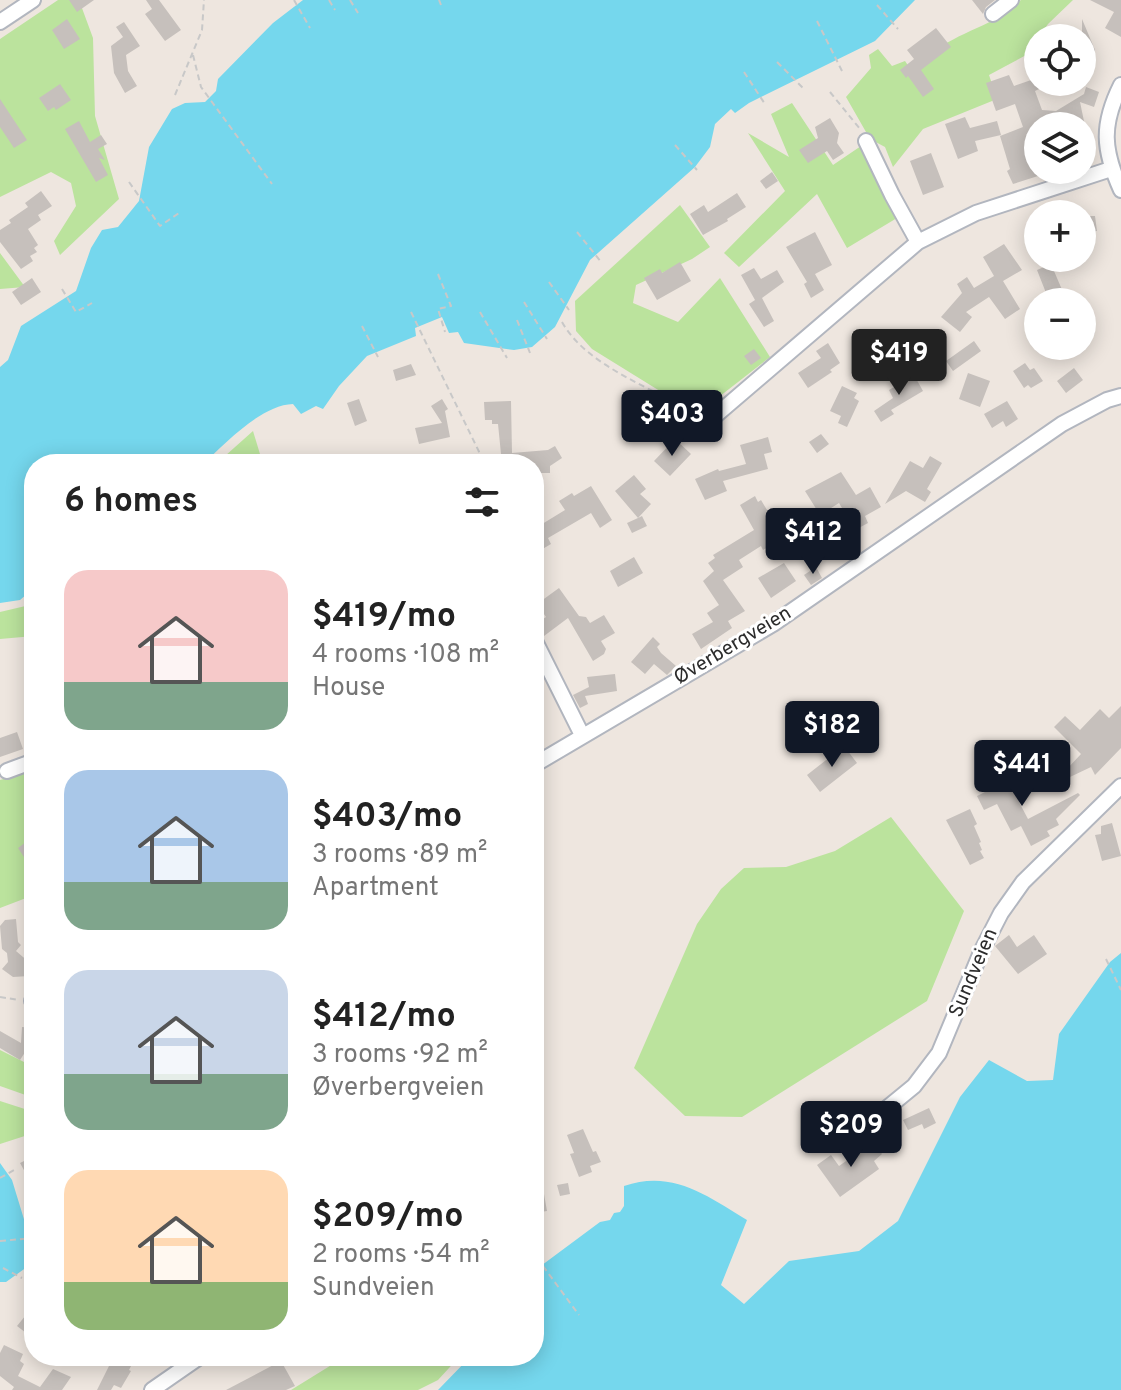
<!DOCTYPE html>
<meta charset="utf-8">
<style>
body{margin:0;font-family:Overpass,sans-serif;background:#f2f2f2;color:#222;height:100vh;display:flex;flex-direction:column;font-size:30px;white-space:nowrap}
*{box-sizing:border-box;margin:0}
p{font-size:26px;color:#767676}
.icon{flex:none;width:44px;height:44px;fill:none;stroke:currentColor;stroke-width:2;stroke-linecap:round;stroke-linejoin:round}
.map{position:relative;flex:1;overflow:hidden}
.sheet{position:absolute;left:24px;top:454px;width:520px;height:912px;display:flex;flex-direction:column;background:#fff;border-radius:32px;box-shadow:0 4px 20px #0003}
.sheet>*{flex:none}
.tools{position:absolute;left:1024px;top:24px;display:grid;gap:16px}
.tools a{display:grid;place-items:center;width:72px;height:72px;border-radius:50%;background:#fff;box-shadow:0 4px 20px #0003;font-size:40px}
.price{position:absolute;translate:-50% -68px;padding:0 18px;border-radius:8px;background:#111827;color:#fff;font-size:26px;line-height:52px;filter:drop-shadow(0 2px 4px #0008)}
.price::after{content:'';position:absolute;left:50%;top:48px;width:24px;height:18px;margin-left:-12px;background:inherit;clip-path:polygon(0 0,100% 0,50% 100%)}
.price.on{background:#222;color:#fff}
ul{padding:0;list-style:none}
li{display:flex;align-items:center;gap:24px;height:200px;padding:0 40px}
li span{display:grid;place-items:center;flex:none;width:224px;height:160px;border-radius:24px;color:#555}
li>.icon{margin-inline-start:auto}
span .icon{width:96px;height:96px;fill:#fffc;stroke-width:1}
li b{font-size:34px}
h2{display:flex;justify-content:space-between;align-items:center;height:96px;padding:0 40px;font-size:34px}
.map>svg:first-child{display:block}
.green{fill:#bbe39d}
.water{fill:#75d7ed}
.building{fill:#c6c0bc}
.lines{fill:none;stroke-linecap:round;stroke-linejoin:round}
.minor-casing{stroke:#b2b6bf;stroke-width:18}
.path{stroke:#c8c8c8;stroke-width:2;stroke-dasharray:6 4;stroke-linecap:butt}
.minor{stroke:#fff;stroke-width:14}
.labels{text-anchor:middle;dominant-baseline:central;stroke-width:6;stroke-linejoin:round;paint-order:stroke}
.street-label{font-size:20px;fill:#2c2c2c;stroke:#fff}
</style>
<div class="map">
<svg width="1121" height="1390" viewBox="0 0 1121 1390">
<rect width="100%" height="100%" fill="#eee6df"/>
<path class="green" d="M58 0H79L93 38 95 116 119 199 60 255 54 241 76 206 71 183 51 172 0 197V39Z
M1021 0H1073L1048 24 1028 54 989 75 997 99 923 129 893 167 885 147 870 139 846 97 871 68 869 55 878 49 892 66 905 61 915 76C932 41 970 34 1001 16 1008 11 1015 5 1021 0Z
M792 103 833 165 861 146 897 218 847 248 817 194 739 267 724 253 785 191 748 133 789 157 771 114Z
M680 205 710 247 692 259 636 285 633 303 678 322 720 278 770 357 697 414 592 349 576 331 575 301Z
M0 253 25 287 0 289Z
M253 431 263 464H216Z
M34 604V636L0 639V612Z
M34 770V895L0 908V780Z
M891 817 964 911 927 1001 742 1117 685 1116 634 1068 697 924 721 889 744 868 786 867 835 851Z
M0 1050 34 1067V1098L0 1086Z
M0 1101 34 1112V1133L0 1144Z
M346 1356H460L438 1380 418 1390H291Z"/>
<path class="water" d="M303 0H915L875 41 749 103 735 113 731 109 715 124 710 147 695 167 590 260 555 327 532 347 514 350 464 343 458 332 449 333 442 317 415 328 416 336 367 356 339 386 323 409 316 406 301 414 293 404C261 405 226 443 203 464H34V588L20 600 0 603V367L8 360 21 326 76 291 91 248 102 230 118 227 139 201 149 147 172 109 185 103 205 102 216 91 218 79 273 23Z
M1121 953V1390H438L471 1356H534V1271L600 1222 610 1220 614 1213 620 1212 624 1206V1186C672 1169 708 1196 747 1220L721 1285 744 1304 789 1261 859 1251 898 1221 960 1097 989 1060 1027 1081 1053 1080 1059 1034 1110 962Z
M0 1163 12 1180 34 1252V1262L6 1282H0Z"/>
<path class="building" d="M69 0H94L77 12Z
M146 0H159L181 30 165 41 145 14 152 9Z
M972 0H995L986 7 983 14Z
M1090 0H1121V37L1105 28 1114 12Z
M67 19 80 39 64 49 52 30Z
M1082 19 1095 50 1094 53 1082 60Z
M124 22 140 46 126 55 128 71 137 86 125 93 114 73 111 46 123 37 116 27Z
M936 28 951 47 921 70 934 89 923 97 908 76 906 78 900 70 914 59 907 50Z
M1009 75 1014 86 1037 78 1041 88 1035 91 1042 110 1056 111 1084 94 1086 87 1099 92 1094 107 1080 102 1085 126H1038V176L1013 184 1007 171 1010 169 1000 136 1023 127 1015 104 996 111 986 83Z
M60 84 71 100 56 110 54 107 48 111 39 98Z
M0 99 27 140 14 148 0 127Z
M965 117 970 128 997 121 1001 135 975 141 978 151 958 159 945 124Z
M830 118 839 133 837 143 844 153 833 160 827 151 808 163 799 150 818 138 815 127Z
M79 121 90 142 101 135 107 144 98 149 105 160 99 158 108 175 96 182 65 129Z
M931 153 944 187 923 195 910 161Z
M772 172 778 181 766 189 760 181Z
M41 191 52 206 38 215 41 220 28 229 38 245 34 248 37 252 30 256 33 261 21 269 0 242V230L11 223 9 220 28 207 25 203Z
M737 193 746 207 727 219 728 221 703 235 690 214 704 205 708 212Z
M1082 216H1095L1097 231 1090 232 1093 246 1082 248Z
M815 232 832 265 815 274 824 290 811 298 804 284 807 282 786 247Z
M1004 244 1022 270 1003 281 1020 309 1005 319 989 297 966 312 972 317 960 332 941 317 962 293 957 284 967 277 974 288 994 276 983 257Z
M680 262 691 281 657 300 644 278 660 269 662 273Z
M1051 264 1063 292 1048 298 1037 270Z
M754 268 761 279 777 270 784 282 762 298 774 321 764 327 749 304 755 300 741 275Z
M32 278 41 292 21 305 12 292Z
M1082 315 1095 333 1082 343Z
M898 329 905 338 898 343 896 352 871 371 863 360 869 355 866 350 876 343 879 347 882 333 892 334Z
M974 341 981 351 953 371 946 361Z
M828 343 840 363 830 370 832 372 808 388 798 373 821 358 816 351Z
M754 349 761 358 751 365 744 356Z
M1025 363 1030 370 1034 368 1043 381 1031 388 1028 385 1024 388 1013 371Z
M411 364 416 375 396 381 393 370Z
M1074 368 1083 380 1066 393 1057 381Z
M968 373 990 381 980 407 959 399Z
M914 375 923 391 891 410 894 414 881 422 874 411 893 398 889 390Z
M842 386 857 393 854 398 859 401 847 427 838 423 841 416 830 411Z
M359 399 367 421 355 426 347 403Z
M442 399 448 409 445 411 450 437 419 444 415 428 442 423 431 406Z
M511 401 512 453 548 450 555 446 562 458 550 466V473H534V464H502L498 424H492V420H485L484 402Z
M1007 401 1018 419 1006 427 1003 421 992 428 984 414Z
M821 434 829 444 817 453 809 442Z
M768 437 772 452 764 454 768 469 723 481 727 491 705 500 695 479 718 469 719 471 746 464 740 445Z
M675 439 691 454 670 476 654 461Z
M930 456 942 463 927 489 931 492 925 502 906 491 885 504 910 461 923 468Z
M841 472 856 495 870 487 881 507 865 516 868 523 855 530 839 503 820 515 805 491Z
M634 475 646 489 640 494 651 504 638 518 642 516 647 526 632 533 627 523 638 518 615 491Z
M591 486 612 520 600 528 591 513 548 538 551 544 534 554V529L565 510 559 501 572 493 574 496Z
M755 496 758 502 761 500 784 538 763 550 761 546 739 560 743 567 723 580 745 611 728 621 732 628 701 649 692 634 713 622 707 613 719 605 703 581 714 571 708 563 715 558 713 555 754 530 740 505Z
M847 528 853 540 843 546 836 534Z
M634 557 643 573 618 587 610 571Z
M784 563 796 581 771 598 758 578Z
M816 567 822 578 811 585 804 575Z
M559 588 579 616 586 617 590 623 604 615 615 633 601 641 606 649 604 654 593 661 568 618 544 636 534 625 546 617 537 604Z
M653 637 660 644 657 647 661 653 676 666 667 675 654 664 645 674 631 662Z
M615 674 617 691 585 696 588 704 580 708 573 695 589 687 587 677Z
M1121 706V748L1095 775 1091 767 1051 786 1081 754 1054 727 1065 716 1080 730 1100 709 1109 718Z
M17 732 23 749 0 757V738Z
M844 746 857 763 820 792 807 775Z
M1015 771 1027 797 1019 802 1028 819 1078 793 1080 795 1056 819 1059 825 1047 831 1050 836 1031 846 1021 826 1011 831 997 804 984 810 977 796 989 790 986 785Z
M970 809 977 824 974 826 981 842 979 843 982 850 980 851 984 858 970 865 946 820Z
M1112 823 1121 856 1102 861 1095 835 1101 834V826Z
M34 836V854L26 860 18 848Z
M16 919 18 942 21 945 16 951 30 963 28 966 29 976 13 977 2 969 8 962 7 953 2 949 0 926 5 920Z
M1009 935 1017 947 1034 935 1047 954 1018 974 995 946Z
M22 1027 34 1028 33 1040 20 1060 0 1048V1031L21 1043Z
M929 1108 936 1123 924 1129 922 1124 908 1130 903 1120Z
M583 1129 593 1152 596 1151 601 1162 590 1166 592 1172 579 1177 570 1154 574 1153 567 1135Z
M873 1142 882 1154 874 1161 879 1169 840 1197 817 1165 831 1155 839 1166Z
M34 1156V1168L25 1172 20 1163Z
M568 1183 570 1194 560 1196 557 1185Z
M544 1194 547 1211 534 1213V1195Z
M34 1305V1339L17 1326Z
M4 1345 23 1354 20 1361 24 1364 18 1376 40 1387 53 1369 71 1377 62 1390H12L14 1387 0 1376V1353Z
M114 1356H136L129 1370 131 1371 121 1388 114 1385 111 1390H97Z
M281 1361 295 1386 286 1390H226Z"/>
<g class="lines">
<g class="minor-casing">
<path id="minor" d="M993 14 1011 0
M0 22 33 0
M1121 85C1101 125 1103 150 1121 190
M866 141 892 195 918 242
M708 422 918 242 976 213 1111 169
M534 639 582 735
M534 765 773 624 1062 424 1107 400 1121 396
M7 771 34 761
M32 1001 34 999
M864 1127 914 1086 939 1053 982 950 1001 913 1023 882 1121 786
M152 1390 201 1356"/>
</g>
<path class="path" d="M294 0 310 28
M329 0 335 10
M350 0 358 13
M439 0 441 5
M877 5 898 29
M817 21 842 71
M193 55 201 87 272 184
M777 62 805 90
M744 72 765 104
M830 92 860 129
M175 95 202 30 204 0
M675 145 697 170
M129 182 160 226 179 213
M577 232 602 263
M438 274 451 306 438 309 445 332
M549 282 569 310
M62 289 76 312 92 303
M524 302 547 339
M411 312 485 464
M480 312 507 358
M517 320 530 353
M562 322C587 367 654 388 697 415
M362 326 378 357
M25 568 34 582
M1106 959 1121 990
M0 997 19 1000
M0 1178 14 1170
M0 1241 34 1238
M537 1258 579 1315
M3 1268 22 1278"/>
<use href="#minor" class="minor"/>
</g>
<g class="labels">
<g class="street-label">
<text transform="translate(733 646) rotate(-31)">Øverbergveien</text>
<text transform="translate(974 973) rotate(-67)">Sundveien</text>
</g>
</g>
</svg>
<div class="tools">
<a><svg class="icon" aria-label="locate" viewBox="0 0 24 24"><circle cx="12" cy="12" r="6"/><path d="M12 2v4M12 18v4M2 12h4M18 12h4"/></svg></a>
<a><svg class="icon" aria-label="layers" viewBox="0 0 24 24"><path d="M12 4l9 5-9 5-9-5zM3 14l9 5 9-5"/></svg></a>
<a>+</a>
<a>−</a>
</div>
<b class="price on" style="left:899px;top:397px">$419</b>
<b class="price" style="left:672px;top:458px">$403</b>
<b class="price" style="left:813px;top:576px">$412</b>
<b class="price" style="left:832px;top:769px">$182</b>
<b class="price" style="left:1022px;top:808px">$441</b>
<b class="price" style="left:851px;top:1169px">$209</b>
<section class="sheet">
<h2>6 homes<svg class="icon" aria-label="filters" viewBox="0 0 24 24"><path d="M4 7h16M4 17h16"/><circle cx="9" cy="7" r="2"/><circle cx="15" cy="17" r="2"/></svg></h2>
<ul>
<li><span style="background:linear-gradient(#f6c9c9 70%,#7fa58c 0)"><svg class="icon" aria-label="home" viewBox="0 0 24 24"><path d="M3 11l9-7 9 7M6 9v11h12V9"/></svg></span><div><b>$419/mo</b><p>4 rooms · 108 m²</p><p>House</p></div></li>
<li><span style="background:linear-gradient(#a9c7e8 70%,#7fa58c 0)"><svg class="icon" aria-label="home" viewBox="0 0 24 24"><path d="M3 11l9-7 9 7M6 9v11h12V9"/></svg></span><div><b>$403/mo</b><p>3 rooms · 89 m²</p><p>Apartment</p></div></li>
<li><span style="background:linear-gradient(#c9d6e8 65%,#7fa58c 0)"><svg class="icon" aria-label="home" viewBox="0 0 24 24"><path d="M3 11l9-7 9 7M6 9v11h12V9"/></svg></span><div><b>$412/mo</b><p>3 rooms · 92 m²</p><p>Øverbergveien</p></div></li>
<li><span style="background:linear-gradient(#ffd9b3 70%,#8fb573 0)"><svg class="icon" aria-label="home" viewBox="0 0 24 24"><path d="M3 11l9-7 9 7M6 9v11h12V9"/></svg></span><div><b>$209/mo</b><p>2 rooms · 54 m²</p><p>Sundveien</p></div></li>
</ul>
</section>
</div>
